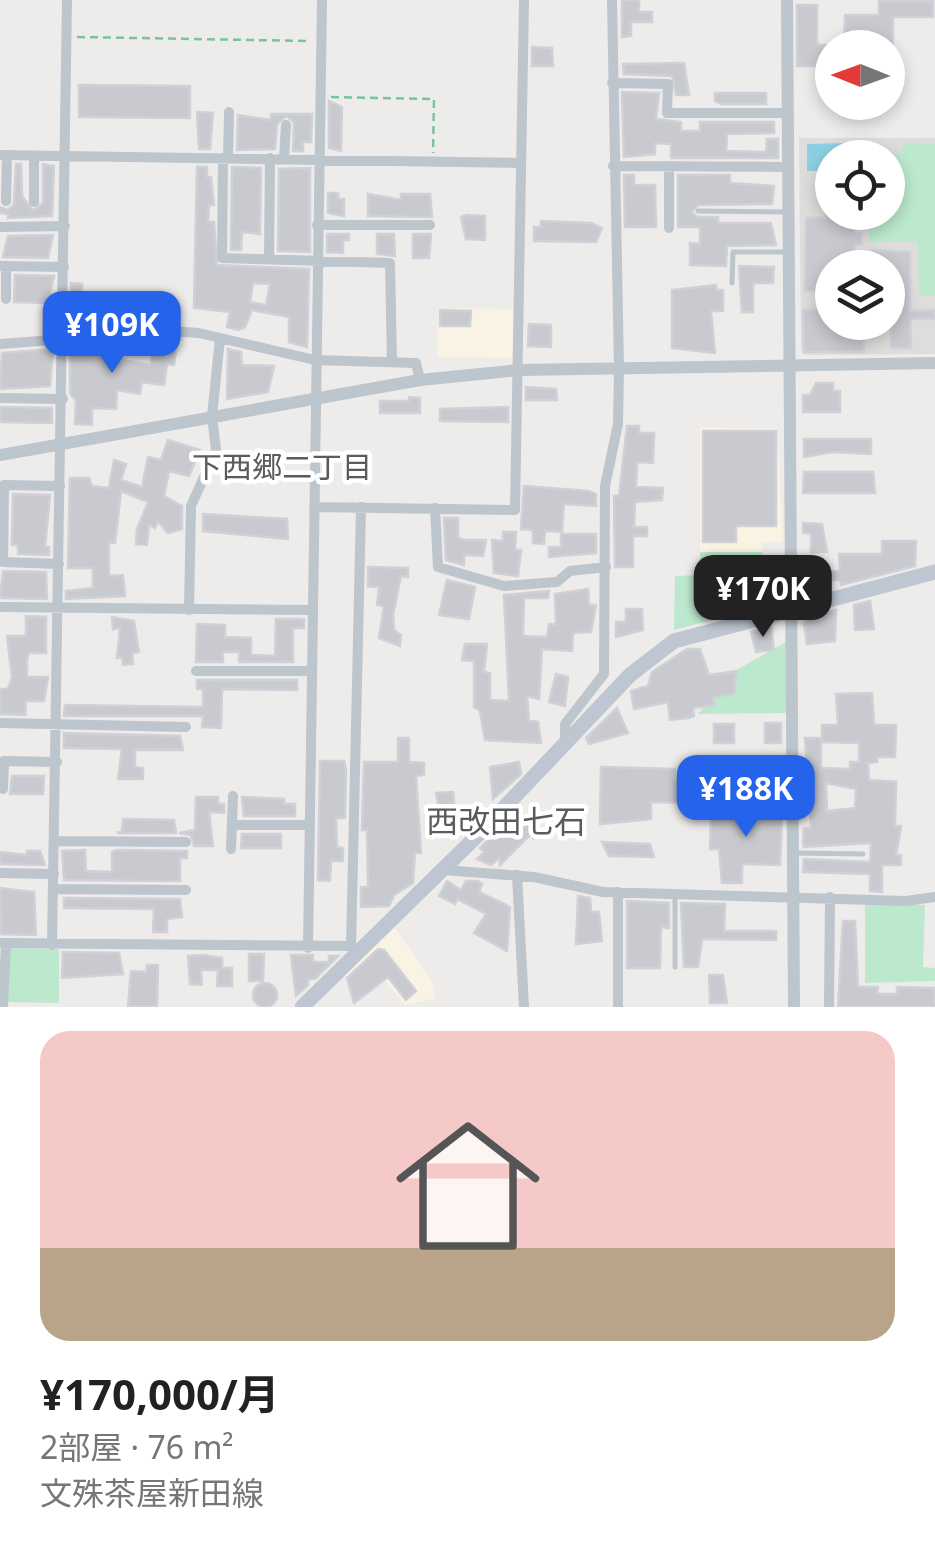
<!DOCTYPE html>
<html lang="ja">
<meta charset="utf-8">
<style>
body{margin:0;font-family:"Noto Sans","Noto Sans JP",sans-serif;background:#f6f6f6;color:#222;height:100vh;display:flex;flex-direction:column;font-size:38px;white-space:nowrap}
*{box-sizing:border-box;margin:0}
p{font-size:32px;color:#767676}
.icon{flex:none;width:55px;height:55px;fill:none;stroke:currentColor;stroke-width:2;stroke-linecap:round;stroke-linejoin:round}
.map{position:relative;height:1007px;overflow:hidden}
.details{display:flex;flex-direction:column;background:#fff;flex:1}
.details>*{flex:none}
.needle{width:65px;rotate:271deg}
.buttons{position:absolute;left:815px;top:30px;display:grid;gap:20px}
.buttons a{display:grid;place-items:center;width:90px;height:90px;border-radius:50%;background:#fff;box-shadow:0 5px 15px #0003;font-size:50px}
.price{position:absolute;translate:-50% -85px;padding:0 22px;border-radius:20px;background:#2563eb;color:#fff;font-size:32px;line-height:65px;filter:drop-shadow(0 2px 5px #0008)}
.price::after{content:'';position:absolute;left:50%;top:60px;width:30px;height:22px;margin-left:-15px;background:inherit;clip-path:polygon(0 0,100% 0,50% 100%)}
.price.active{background:#222;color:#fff}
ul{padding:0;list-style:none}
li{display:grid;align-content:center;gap:20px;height:530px;padding:0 40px}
li span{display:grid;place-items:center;height:310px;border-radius:30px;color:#555}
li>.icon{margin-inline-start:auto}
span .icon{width:180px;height:180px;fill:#fffc;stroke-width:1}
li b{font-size:42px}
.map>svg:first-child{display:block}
.commercial{fill:#f9f3e4}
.education{fill:#dfdcdc;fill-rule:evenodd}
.green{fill:#bce9ce}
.water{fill:#8ccfe3}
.building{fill:#c8cad0;stroke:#d0d1d6;stroke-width:2.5;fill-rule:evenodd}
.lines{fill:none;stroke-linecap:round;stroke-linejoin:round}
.path{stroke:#77c4a0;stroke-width:2.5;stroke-dasharray:8 5;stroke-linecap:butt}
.service{stroke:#bdc5cd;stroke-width:5}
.minor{stroke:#bdc5cd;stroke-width:10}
.tertiary{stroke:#bdc5cd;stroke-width:12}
.secondary{stroke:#bdc6d1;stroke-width:15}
.labels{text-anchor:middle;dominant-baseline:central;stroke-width:9;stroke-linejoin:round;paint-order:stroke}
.neighbourhood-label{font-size:30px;fill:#595c5f;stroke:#fff}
.quarter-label{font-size:32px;fill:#595c5f;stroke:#fff}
</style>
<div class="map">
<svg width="935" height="1007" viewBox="0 0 935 1007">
<rect width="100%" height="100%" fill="#eeebeb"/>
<path class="commercial" d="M438 308 515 309 514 358 437 357Z
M700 427 777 429 783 542H762V552H700Z
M392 924 432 981 436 998 405 1005 384 979 361 998 343 973Z"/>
<path class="education" d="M799 138H935V354L805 355 801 350ZM832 158H888V212H832ZM832 268H888V322H832Z"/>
<path class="green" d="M903 143 935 144V295L919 296 918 242H869L870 213 888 212V158L870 157 871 153H902Z
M700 552H762L761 607 674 630 675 576 700 575Z
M786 642 788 713 698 714 733 672Z
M865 903 925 905 923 967 935 968V981L865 983Z
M8 948 59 949V1003L7 1002Z"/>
<path class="water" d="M848 143V157L832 158V171H807V144Z"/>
<path class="building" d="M622 0H639V12H652V22H631V36L622 37Z
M879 1H933V17H893V48H844L845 15H879Z
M797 5H817V45H832V66H797Z
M532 47 552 48 553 66H532Z
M684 63 689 95H676L672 76 624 74 623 64Z
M79 85 190 86V118L79 117Z
M622 92 659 93 656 119 681 122V131H700V122H774V133L727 134 726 151 766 152 767 139H778V158H671V144L655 143V154L624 157Z
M715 93H766V104H721L715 101Z
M329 101 342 107 341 151 329 148Z
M197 112 213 113 210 149H199Z
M271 114H312L311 142H303V151H293L294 122 286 116 277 124 275 149 237 150 238 115 271 120Z
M16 164H21L22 196 33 211 43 203V164L54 166 52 216 8 218V214L0 213V207L7 210 14 205Z
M197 167H207V177H211L214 205H209L208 222H214L217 265 309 269 307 347 289 342V317L252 310 245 327 238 330 227 327 230 312 194 308ZM253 283 270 284 266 305 250 302Z
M232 167 261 168 260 234 242 232 241 250H231Z
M310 168V252L278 251 279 169Z
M624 175H634V185H655L656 227H625Z
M678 175H730V183L774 186 772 204 698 205 692 212 697 217H718V223H771L776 245 727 246 726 266 690 265V243L700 244V227H678Z
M328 193H338V199H344V216L328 213Z
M368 194 401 200V194H430L432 217 368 216Z
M825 212H855V233H861L862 244H855V268H832V322H863L864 352H804L803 310H822V291H805L806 218H825Z
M467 215 485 216V240L466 239 461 217Z
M541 221 591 223 602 228 596 242 534 241V227H541Z
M327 234H349V240H343V253L327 252Z
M377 234H394L395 256 377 254Z
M413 234H431L429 258H413Z
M53 235 48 258 3 257 8 236Z
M872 250 910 252V311L935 310V319H910L911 348H891L888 268H872Z
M739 266 774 267 773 283H753V312H742Z
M15 275 54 276 48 303 14 302Z
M71 283 82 284 81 316 98 317V308H118V322L71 330Z
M716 285V290H723V311H711L715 353 672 348V290Z
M440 310 471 311 470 326H440Z
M529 324 551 325V347L528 346Z
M153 341 177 343 174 365 167 364 164 385 142 382 140 394 117 390 116 409 92 408V425L75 424 76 401 70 393V348L121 343V360L151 365Z
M53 349 50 386 0 389 2 353Z
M228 349 241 352 242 365 274 366 268 392 227 399Z
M816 383H833V391H840V412H803V395H810Z
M526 387 556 389 557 400H526Z
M409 397 420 398V413H380V401H409Z
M0 407 52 408V423L0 422Z
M508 407V422L440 421V409Z
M627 426H639V433H654L653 463 637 462 636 487 663 488 662 500 635 502 634 527H647V536H633V567H615L614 496H619Z
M703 431H776V526H736V542H703Z
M804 439H871V454L832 452 804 457Z
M168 440 200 450 189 476 169 471 164 496 182 506V529L168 533 158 521 155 528 149 525 147 545 136 544 137 529 148 502 121 491 115 543H109V576L123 575 125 596 66 599V591L93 588V568H68L70 478H89L92 486 109 488 114 460 126 464 121 480 142 487 148 457 161 460Z
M804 472H873L875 493H803Z
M524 486 588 491 596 494V506L564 504 562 532 545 531 544 544 533 543V530L521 529Z
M13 494 50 495 45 547H49V555L18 554V545H12Z
M203 514 287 519 288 539 203 531Z
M444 518H458V537L463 540H486L483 556 464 555V565L446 560Z
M803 523 822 524 827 552H811V534L803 533Z
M503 532H516L515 550H521L518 576 494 573 492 540 503 541Z
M561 534H596V553L549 557V547H561Z
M882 541H916L915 566 841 585 840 580H822V571H840L839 554H882Z
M368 567 408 568V577L401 576 393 615 394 630 401 635 400 646 379 638 384 606 377 605 379 587 368 586Z
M3 571 46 572 47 599 0 598Z
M447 580 475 587 469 619 439 615Z
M588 589 589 605H596L591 632 573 633 572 651 542 649 539 699 527 696 529 721 538 722 541 743 485 740 480 711 474 707V661L462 660 465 644H487L484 672 490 673V700L509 701 504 595 549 591 548 598H524L523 636 547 637 549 624 556 625 555 594Z
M870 601 874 629 855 630 854 605Z
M626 609H642L643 630 616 637V622H626Z
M836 610 835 641 807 644 804 624 809 617Z
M26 616 46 617V653H29L27 659V677H48L44 701H26L25 715 0 714V689H8L12 677 7 636H26Z
M112 617 134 621 139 652 132 653 133 664 123 665 122 657 117 658 120 628 113 629Z
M276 619H304V628H293V662H239V652H223V662H196L197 624 225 625V637L251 638V655L275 656Z
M771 627 774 650 756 652 751 632Z
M687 649H700L709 675 737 671 734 694 713 697 714 705 693 708 694 716 689 718 670 720 668 702 634 709 631 691 648 686 652 672Z
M556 674 568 677 565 706 549 702Z
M197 680H297V690L222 689 221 728 202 727 203 716H64L65 705 203 707V689H197Z
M872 693 874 725H896L895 757H877V762L868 763 869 780 896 782 895 826H901L896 855H901V865H882V892L870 891V874L803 872 804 859 870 862 871 843 804 847 803 842 804 828H811L805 738H821V768L850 769V762H859V743L822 742V725H838L836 694ZM826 783 856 789 855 808 827 811Z
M617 708 628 733 589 744 586 738Z
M765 723H781V743H765Z
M714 724H734V743H714Z
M64 733 180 736 183 750H135V767L143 768V779H118L122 749 64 748Z
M398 738H409V762L424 763V775L416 776 421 853H415L413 883 394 895 389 906 361 907V887H368L367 830H362L364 762H398Z
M724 760 760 761V778H724Z
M320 761H344L346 770 345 818H336L337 847 343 848V861H331L330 881 318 880Z
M519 762 521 774 493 799 490 767Z
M601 767 675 769 674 780 700 779V803L651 802V819L600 824Z
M12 776H44L43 794H10Z
M453 792 456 820 441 819 436 793Z
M196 797H218V804H224V813L209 812 213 846H194L191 835 179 833 195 830Z
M242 797 284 799V804H295V816H244Z
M730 805 782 814 780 865 742 864V883H722L719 849H710L711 814H730Z
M537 809 533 838 530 835 500 865 499 858 491 865 477 859 484 852 480 848 510 818 519 826Z
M123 819 174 820 176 833H117L122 831Z
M242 834H281V848H241Z
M602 842 650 844 654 857 609 856Z
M85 850 86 871 112 872V852L117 850 187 851V858H180V881L64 880 62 851Z
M27 851H40L45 865 0 864V852L27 855Z
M447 881 461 890 466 881H478L482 884 479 892 510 907 507 951 474 933 486 914 457 899 455 904 439 896Z
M0 888 34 892 36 935 1 934Z
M578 896 590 898 591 912H599L602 941 576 944Z
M64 898 180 899 182 917 167 919V932H153L154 909 64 908Z
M627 901 669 903V928L661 927 660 968H627Z
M681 903 725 904 724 931H776V940L702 939 698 967H684Z
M843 921H855L858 987H878L877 994H897V987L935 988V1007H838Z
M378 949 384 950 416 991 406 1000 388 977 354 1003 347 978Z
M63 952 119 953 123 974 62 978Z
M249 954H264L263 981H249Z
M204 955 222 958V968H232V986H217L218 970H201L202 985 190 984 188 956Z
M291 955H313V962H329V956H338L315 979H308V985L296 996Z
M147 965H158L157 1007 128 1006 131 971 146 972Z
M709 975H723L727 1003H710Z
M253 995a12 12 0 1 1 24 0a12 12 0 1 1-24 0Z"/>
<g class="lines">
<path class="path" d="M77 37 309 41
M331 97 434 99 433 153"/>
<path class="service" d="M698 211 786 212
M732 283 733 252H785
M796 853 863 854
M675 967V896"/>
<path class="minor" d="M612 83 668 84 667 113H789
M0 155 521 163
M223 158 222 258 390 263 392 362
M228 158 229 112
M284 158 286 125
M613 166 789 167
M669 166V228
M6 201 7 155
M34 202V156
M317 225H430
M0 227 65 226
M269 259 270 158
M0 266 64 267
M6 299V266
M0 344 169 331 199 333 315 360 416 363 420 380
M0 398 63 399
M314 507 515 510 524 0
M435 508 438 567 504 586 557 582 570 571 606 567
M59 564 3 562 4 485 60 486
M0 607 313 610
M189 610 191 506 216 450 212 416 220 338
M196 671H312
M0 723 186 727
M565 743V724L604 674 605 486 618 424 619 369 612 0
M3 789 4 761 57 762
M233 825H310
M55 841 186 842
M231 849 233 796
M444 870 534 877 603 892 906 901 935 897
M0 873 54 874
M517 875 524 1007
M53 889 186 890
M618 892V1007
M0 943 351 946
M52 945 67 0
M308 948 322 0
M354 953 351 946 361 507
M3 1007 6 943
M829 1007 830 897"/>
<path class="tertiary" d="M787 0 794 1007
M0 455 420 380 519 370 935 363"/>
<path class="secondary" d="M302 1007 482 831 630 675 674 641 935 572"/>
</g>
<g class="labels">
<g class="neighbourhood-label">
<text x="282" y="466">下西郷二丁目</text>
</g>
<g class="quarter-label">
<text x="506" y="820">西改田七石</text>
</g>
</g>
</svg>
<div class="buttons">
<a><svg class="needle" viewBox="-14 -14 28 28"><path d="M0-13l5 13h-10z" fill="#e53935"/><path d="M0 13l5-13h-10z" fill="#767676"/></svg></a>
<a><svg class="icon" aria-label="locate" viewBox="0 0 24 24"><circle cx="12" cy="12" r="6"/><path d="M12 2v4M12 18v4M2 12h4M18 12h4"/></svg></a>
<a><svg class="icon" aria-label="layers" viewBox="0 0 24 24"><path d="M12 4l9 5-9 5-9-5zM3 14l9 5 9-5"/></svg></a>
</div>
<b class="price" style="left:112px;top:376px">¥109K</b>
<b class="price active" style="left:763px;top:640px">¥170K</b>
<b class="price" style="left:746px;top:840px">¥188K</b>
</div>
<section class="details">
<ul>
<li><span style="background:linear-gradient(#f6c9c9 70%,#b9a48a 0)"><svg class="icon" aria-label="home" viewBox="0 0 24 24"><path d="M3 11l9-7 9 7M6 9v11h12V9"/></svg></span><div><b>¥170,000/月</b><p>2部屋 · 76 m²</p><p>文殊茶屋新田線</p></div></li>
</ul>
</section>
